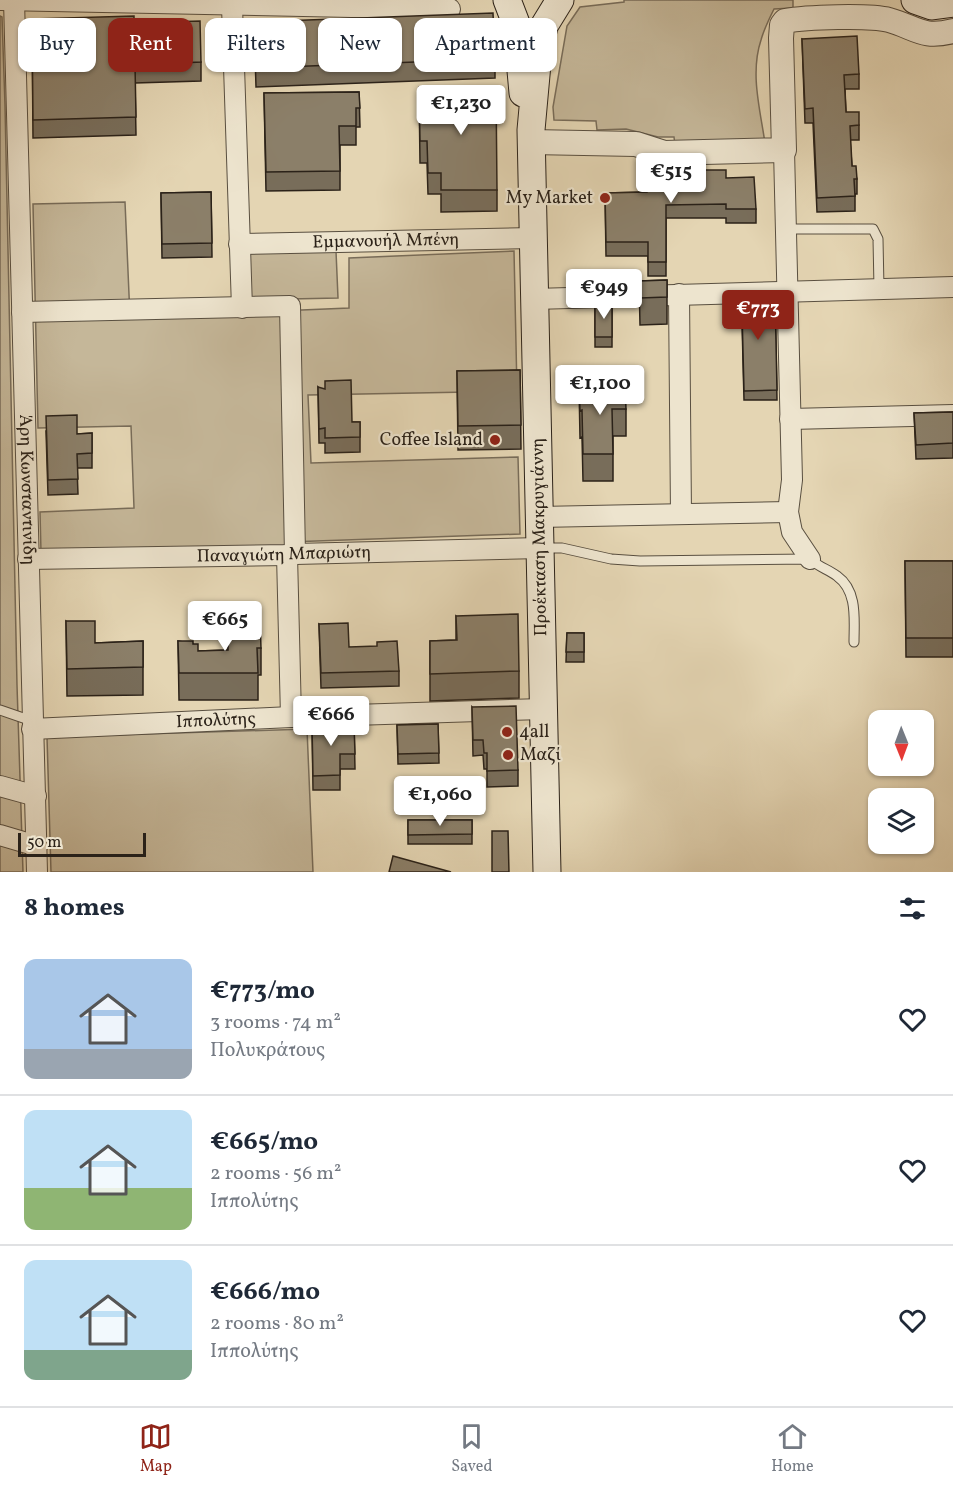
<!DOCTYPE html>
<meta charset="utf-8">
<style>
body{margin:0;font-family:Vollkorn,serif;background:#f6f6f7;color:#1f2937;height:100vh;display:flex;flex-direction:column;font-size:22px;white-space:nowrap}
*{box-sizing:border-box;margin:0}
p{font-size:20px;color:#747a83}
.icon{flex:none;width:33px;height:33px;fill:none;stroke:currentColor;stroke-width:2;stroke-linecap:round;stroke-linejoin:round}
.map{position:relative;height:872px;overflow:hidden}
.side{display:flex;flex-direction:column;background:#fff;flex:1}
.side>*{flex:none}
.hud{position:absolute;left:18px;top:18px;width:600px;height:54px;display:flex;gap:12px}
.needle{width:39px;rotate:179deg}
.controls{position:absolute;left:868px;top:710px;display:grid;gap:12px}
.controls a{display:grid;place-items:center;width:66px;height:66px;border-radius:12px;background:#fff;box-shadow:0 2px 4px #0004;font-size:30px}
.scale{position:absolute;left:18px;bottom:15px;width:128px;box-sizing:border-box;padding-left:6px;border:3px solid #2b2219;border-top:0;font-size:16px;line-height:21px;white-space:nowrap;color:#2b2219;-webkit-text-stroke:4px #ede4ce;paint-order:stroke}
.price{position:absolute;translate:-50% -51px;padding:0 14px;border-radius:6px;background:#fff;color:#222;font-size:20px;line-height:39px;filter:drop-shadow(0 2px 3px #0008)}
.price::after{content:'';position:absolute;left:50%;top:36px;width:18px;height:14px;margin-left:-9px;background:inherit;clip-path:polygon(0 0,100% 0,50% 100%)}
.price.active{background:#8f2418;color:#fff}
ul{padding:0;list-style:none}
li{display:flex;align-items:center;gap:18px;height:150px;padding:0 24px}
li+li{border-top:2px solid #e0e1e3}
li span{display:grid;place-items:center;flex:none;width:168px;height:120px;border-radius:12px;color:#555}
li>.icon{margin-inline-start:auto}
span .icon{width:72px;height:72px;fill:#fffc;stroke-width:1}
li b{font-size:26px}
h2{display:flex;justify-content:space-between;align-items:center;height:72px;padding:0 24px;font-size:26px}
.pill{padding:0 21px;border-radius:12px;background:#fff;box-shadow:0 2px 4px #0004;font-size:21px;line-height:54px}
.pill.active{background:#8f2418;color:#fff}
.dock{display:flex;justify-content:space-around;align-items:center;height:84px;border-top:2px solid #e0e1e3;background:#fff;font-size:16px;color:#747a83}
.dock a{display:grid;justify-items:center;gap:3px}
.dock .active{color:#8f2418}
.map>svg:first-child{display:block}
.green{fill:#c5b799;stroke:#786c59;stroke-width:1.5}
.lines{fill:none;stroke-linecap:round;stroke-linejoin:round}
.service-casing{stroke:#594f40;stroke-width:11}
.minor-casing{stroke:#594f40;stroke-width:22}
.tertiary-casing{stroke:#594f40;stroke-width:26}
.secondary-casing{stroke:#2b2219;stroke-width:29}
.service{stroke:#ede4ce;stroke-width:9}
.minor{stroke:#ede4ce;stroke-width:20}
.tertiary{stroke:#ede4ce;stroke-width:24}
.secondary{stroke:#ede4ce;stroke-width:27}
.wall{fill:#786d5a;stroke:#2b2219;stroke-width:1.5}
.building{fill:#8b7f69;stroke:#2b2219;stroke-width:1.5}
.poi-dot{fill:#8f2418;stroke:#ede4ce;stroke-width:2}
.labels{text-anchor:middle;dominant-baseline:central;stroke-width:4.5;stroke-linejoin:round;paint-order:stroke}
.poi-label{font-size:18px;fill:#2b2219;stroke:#ede4ce;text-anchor:end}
.street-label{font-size:18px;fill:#2b2219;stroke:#ede4ce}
</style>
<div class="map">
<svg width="953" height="872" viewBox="0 0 953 872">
<rect width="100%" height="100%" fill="#e4d5b3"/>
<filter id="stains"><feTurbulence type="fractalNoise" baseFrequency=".00333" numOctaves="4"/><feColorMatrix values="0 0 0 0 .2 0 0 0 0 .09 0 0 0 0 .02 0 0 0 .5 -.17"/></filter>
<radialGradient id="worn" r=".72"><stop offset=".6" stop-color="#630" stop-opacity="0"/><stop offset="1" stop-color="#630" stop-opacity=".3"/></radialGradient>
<path class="green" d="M624 0H793V8L774 9C769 19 764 29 761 40 750 73 760 109 765 143L675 145 674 137H658L626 129 597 130 596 121 554 120 553 107 567 26 580 7 624 2Z
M0 16 2 17 5 105 17 685 23 872H0Z
M125 202 130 317 349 308V258L514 251 517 391 308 395 311 463 518 457 520 534 288 542V547L41 552 40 512 134 508 131 426 38 428 33 204Z
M336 251 338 298 243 300 240 252Z
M307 729 313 872H51L47 737Z"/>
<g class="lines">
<g class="service-casing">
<path id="service" d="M786 229H873L878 239 879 288
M543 548H562L611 559 640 561 810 559C820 568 828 569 837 576 858 591 854 620 854 642
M0 710 32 721"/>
</g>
<g class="minor-casing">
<g id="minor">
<path d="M0 0 450 9"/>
<path id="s1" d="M14 0 37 872"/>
<path d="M232 6 242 308"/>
<path d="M784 150 792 480 788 512 792 532 810 559"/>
<path id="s2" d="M239 244 533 238"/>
<path d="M679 294 681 514"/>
<path d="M534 299 953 287"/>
<path d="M22 312 290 306 295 554"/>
<path d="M790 419 953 415"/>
<path d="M539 517 788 512"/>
<path d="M287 555 291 717"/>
<path id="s3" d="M28 559 287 555 295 554 540 548"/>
<path id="s4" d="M32 729 291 717 543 709"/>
<path d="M0 786 36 796"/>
<path d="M0 835 37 846"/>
</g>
</g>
<g class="tertiary-casing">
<path id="tertiary" d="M531 142 636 144 664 153 784 150 781 38 782 25 785 21C806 17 870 15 889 20 917 28 922 39 953 31"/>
</g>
<g class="secondary-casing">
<path id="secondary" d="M507 0 517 26 523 93
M915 0 932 6 953 3
M547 872 531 130 538 53 544 26 560 0"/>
</g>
<use href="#service" class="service"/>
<use href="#minor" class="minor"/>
<use href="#tertiary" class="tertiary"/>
<use href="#secondary" class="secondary"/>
</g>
<path class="wall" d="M32 19 134 23 201 62V81L135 83 136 135 33 138Z
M254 22 495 59V78L256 87Z
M802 39 859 74V89H845L846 112 859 125V140H850L852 166 857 179V194H855V211L817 212 813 123H805Z
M419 88 497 190V211L441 212V194H428L427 163H420Z
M359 92 360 127H356V145H340V190L266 191 264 93Z
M726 178 756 209V223H726V218H666V276H648V256H606L605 193 647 192Z
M211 192 212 257 162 258 161 193Z
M667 280V324L640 325 639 281Z
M775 294 777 400H744L742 322H733V295Z
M595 303H612V347H595Z
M520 370 521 449 458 450 457 371Z
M579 386 626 409V436H613V481H583L582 437 580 438Z
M318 387 352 422H360V452L325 453V443H319Z
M953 412V458L916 459 914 413Z
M46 431 77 434 92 433V468H77L78 494 48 495Z
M905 561H953V657H906Z
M456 616 519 671V698L430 701V641L456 640Z
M228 620 261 648V675H258V700H179L178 641 193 644 198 651 228 650Z
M66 621 95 643 143 641V695L67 696Z
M319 624 349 647 399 671V686L321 688Z
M567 633H584V662H566Z
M472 707 518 770V786L487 787V769H484L483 755 473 756Z
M354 724 355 769H340V790H313L312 725Z
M438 724 439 763 398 764 397 725Z
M408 820H472V844H408Z"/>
<path class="building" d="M493 13 495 59 256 68 254 22Z
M134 16V23L200 21 201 62 135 65 136 117 33 120 32 19Z
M857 36 859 74 844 75 846 112H859V125L850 126 852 166H856L857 179H854L855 196 817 198 813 108 805 109 802 39Z
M496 87 497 190H441V173H428L427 141H420L419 88Z
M359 92 360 108H356V126H339L340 171 266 172 264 93Z
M647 170H726V178L754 177 756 209H726V204L666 205V262H648V242H606L605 193 647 192Z
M211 192 212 243 162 244 161 193Z
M667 280V297L640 298 639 281Z
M775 294 777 390 744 391 742 312 733 313V295Z
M595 303H612V337H595Z
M520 370 521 425 458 426 457 371Z
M351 380 352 422H360V437L325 438V428L319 429 318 387 325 389V381Z
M625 384 626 409H612L613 454H583L582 410 580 411 579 386Z
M953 412V443L916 445 914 413Z
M77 415V434L92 433V453L77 454 78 479 48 480 46 416Z
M905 561H953V638H906Z
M518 614 519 671 430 674V641L457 640 456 616Z
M260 619 261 648H257L258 673H179L178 641H193V644H198V651L228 650V620Z
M66 621H95V643L143 641V667L67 669Z
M348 623 349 647 377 646V642L397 641 399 671 321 673 319 624Z
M567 633H584V652H566Z
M516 706 518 770 487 771V753H484L483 740H473L472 707Z
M354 724 355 754H340V775L313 776 312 725Z
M438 724 439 753 398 754 397 725Z
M408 820H472V834L408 835Z
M492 831H508L509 872H492Z
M393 856 451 872H389Z"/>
<g class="poi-dot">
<circle cx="605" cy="198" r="6"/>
<circle cx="495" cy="440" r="6"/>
<circle cx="507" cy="732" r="6"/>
<circle cx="508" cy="755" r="6"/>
</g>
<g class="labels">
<g class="poi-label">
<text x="593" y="198">Μy Μarket</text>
<text x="483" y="440">Coffee Island</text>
<text x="519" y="732" text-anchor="start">4all</text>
<text x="520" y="755" text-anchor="start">Μαζί</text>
</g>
<g class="street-label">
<text stroke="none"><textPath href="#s2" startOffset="147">Εμμανουήλ Μπένη</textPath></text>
<text stroke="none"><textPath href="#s1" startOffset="490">Άρη Κωνσταντινίδη</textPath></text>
<text transform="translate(540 537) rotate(-91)">Προέκταση Μακρυγιάννη</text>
<text stroke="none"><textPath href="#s3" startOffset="256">Παναγιώτη Μπαριώτη</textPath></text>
<text stroke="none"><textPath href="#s4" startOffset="184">Ιππολύτης</textPath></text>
</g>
</g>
<rect width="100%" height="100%" filter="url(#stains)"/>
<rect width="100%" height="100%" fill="url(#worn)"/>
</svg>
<div class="controls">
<a><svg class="needle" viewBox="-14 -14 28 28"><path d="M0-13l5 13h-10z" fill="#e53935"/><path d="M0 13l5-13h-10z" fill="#747a83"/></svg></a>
<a><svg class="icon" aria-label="layers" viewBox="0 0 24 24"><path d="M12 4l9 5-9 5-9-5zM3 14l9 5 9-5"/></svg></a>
</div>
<div class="scale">50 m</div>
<b class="price" style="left:461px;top:136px">€1,230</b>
<b class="price" style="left:671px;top:204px">€515</b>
<b class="price" style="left:604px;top:320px">€949</b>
<b class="price active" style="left:758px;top:341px">€773</b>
<b class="price" style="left:600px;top:416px">€1,100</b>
<b class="price" style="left:225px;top:652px">€665</b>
<b class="price" style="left:331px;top:747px">€666</b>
<b class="price" style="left:440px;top:827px">€1,060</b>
<div class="hud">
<a class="pill">Buy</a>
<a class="pill active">Rent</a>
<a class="pill">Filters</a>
<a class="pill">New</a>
<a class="pill">Apartment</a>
</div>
</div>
<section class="side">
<h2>8 homes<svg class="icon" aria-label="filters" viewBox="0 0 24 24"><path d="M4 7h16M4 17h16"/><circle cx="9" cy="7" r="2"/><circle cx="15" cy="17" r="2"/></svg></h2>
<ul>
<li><span style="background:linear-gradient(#a9c7e8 75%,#9aa5b1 0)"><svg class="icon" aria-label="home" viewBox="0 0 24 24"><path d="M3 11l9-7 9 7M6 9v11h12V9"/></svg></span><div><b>€773/mo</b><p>3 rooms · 74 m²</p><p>Πολυκράτους</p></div><svg class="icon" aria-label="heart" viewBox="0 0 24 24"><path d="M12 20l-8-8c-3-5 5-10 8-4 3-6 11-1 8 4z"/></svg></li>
<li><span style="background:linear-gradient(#bfe0f5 65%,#8fb573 0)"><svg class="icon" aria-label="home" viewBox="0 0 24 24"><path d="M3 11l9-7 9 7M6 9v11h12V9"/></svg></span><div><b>€665/mo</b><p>2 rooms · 56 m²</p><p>Ιππολύτης</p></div><svg class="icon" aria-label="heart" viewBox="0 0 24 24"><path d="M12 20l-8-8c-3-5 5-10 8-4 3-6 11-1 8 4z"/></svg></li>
<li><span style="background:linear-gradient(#bfe0f5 75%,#7fa58c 0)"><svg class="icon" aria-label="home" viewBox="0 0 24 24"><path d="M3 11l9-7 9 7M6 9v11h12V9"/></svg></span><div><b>€666/mo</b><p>2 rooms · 80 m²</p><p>Ιππολύτης</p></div><svg class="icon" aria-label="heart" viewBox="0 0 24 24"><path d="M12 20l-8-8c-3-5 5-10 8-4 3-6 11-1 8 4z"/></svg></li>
</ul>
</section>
<nav class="dock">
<a class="active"><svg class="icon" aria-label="map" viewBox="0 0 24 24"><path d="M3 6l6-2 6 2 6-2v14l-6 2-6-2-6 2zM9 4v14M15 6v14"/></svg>Map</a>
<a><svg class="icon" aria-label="saved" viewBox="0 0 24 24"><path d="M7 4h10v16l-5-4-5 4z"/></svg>Saved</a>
<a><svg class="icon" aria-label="home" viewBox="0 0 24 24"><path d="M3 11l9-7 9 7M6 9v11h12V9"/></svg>Home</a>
</nav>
